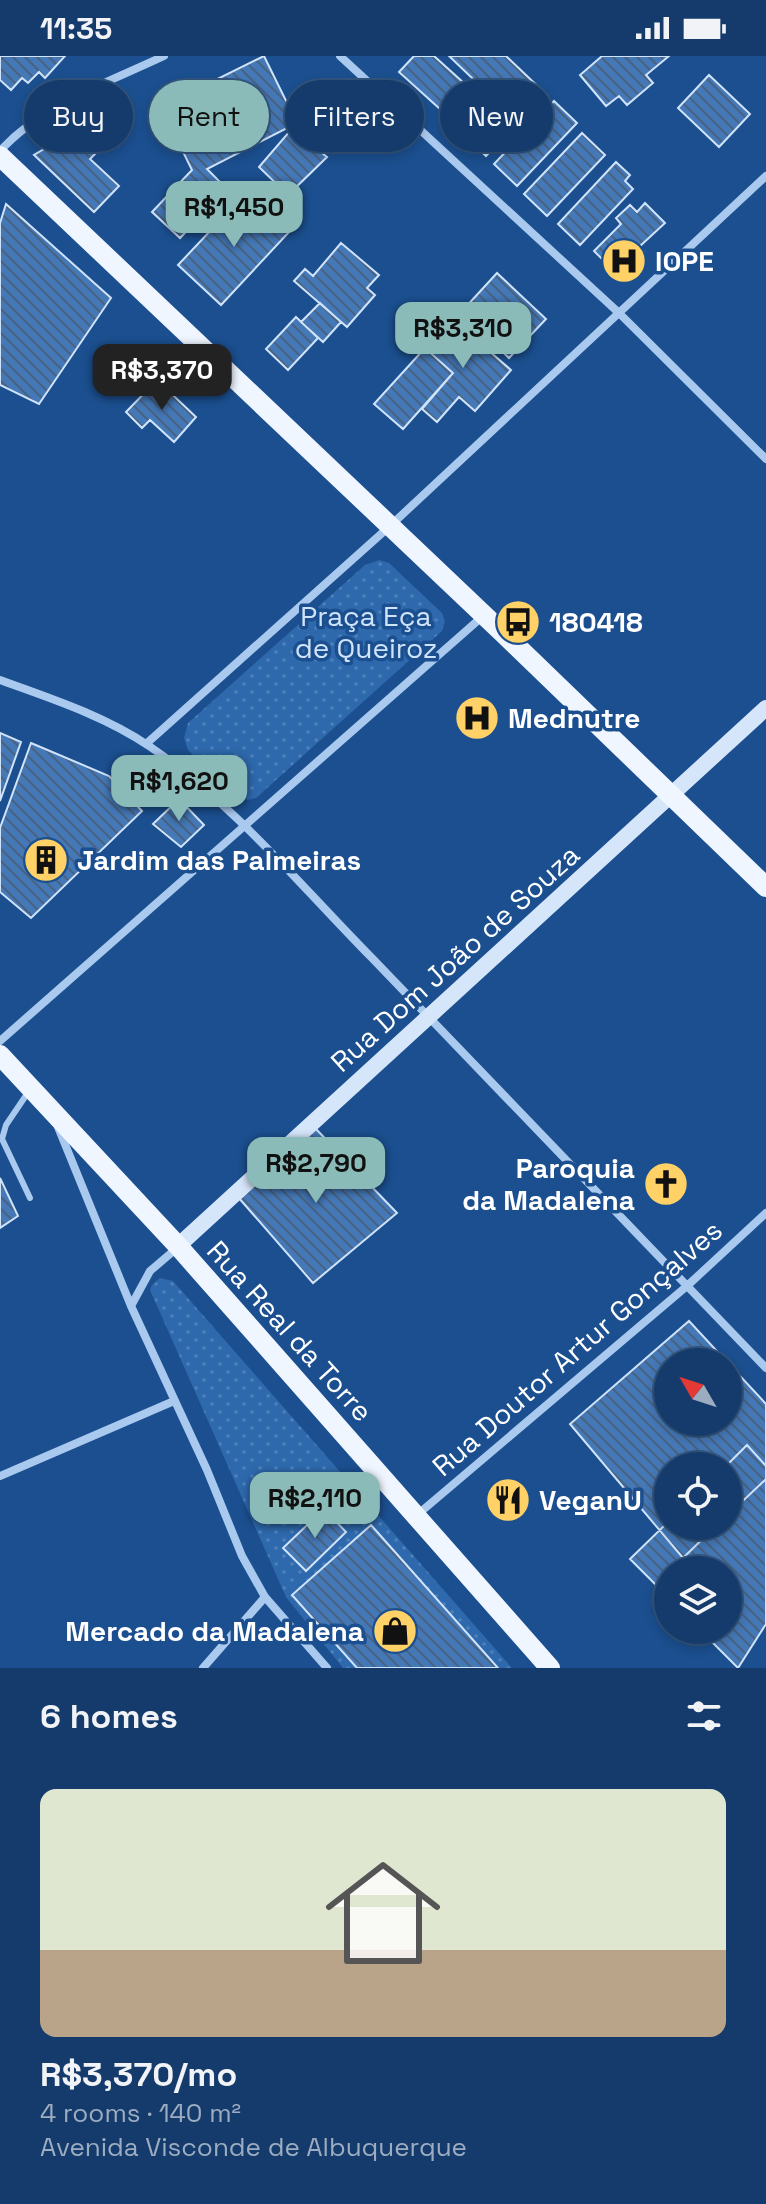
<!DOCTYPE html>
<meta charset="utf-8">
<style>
body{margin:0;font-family:"Space Grotesk",sans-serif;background:#214673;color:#f1f3f6;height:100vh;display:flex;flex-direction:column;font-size:30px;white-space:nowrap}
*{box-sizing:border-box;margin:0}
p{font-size:26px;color:#9dadc1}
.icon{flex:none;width:44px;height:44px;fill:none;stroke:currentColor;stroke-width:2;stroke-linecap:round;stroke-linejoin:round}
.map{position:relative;height:1612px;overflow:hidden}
.details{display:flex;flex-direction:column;background:#143b6b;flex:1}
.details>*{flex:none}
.guide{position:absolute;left:24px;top:24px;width:718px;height:72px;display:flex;gap:16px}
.needle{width:52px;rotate:309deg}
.controls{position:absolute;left:654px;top:1292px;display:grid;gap:16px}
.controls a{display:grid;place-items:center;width:88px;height:88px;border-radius:50%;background:#143b6b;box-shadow:0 4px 12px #0003,0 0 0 2px #33557e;font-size:40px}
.price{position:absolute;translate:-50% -68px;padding:0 18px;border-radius:16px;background:#8bbbb9;color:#111;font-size:26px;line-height:52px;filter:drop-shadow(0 2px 4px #0008)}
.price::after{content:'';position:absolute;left:50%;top:48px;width:24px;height:18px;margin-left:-12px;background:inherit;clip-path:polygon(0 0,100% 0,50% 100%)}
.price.selected{background:#222;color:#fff}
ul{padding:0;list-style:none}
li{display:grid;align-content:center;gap:16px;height:424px;padding:0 40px}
li span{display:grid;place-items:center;height:248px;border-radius:16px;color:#555}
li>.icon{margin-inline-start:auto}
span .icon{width:144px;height:144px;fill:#fffc;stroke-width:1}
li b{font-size:34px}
h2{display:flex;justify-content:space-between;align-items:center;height:96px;padding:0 40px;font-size:34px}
.tag{padding:0 28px;border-radius:36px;background:#143b6b;box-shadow:0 4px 12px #0003,0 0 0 2px #33557e;font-size:28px;line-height:72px}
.tag.selected{background:#8bbbb9;color:#111}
.status{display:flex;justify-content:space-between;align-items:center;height:56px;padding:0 40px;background:#143b6b;direction:ltr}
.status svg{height:22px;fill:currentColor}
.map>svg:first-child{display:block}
.park{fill:url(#park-dots)}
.building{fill:url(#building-back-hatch);stroke:#cfe3fa;stroke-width:2}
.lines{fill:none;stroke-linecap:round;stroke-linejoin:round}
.lane{stroke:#a9c9ee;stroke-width:6}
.street{stroke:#a9c9ee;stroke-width:8}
.secondary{stroke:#d6e6fa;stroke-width:16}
.primary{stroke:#f0f6ff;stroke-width:20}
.labels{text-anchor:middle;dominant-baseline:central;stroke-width:7;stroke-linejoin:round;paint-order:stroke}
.poi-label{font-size:28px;font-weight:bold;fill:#fff;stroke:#1b4f8f;text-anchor:start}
.park-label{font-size:28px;fill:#cfe3fa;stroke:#1b4f8f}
.street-label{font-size:28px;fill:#fff;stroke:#1b4f8f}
</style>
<div class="status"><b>11:35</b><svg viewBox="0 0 49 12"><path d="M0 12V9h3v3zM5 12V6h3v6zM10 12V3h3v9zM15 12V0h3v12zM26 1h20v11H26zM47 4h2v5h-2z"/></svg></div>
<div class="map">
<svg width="766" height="1612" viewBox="0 0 766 1612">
<defs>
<pattern id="park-dots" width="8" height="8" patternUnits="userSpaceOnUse" patternTransform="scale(2)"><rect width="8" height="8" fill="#2e69ad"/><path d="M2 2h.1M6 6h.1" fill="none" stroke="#4d80b9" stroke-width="1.8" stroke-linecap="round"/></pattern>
<pattern id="building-back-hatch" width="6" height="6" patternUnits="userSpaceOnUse" patternTransform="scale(2)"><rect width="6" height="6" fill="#4478b7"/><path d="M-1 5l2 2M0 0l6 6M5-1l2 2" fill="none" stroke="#486282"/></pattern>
</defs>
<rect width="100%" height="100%" fill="#1b4f8f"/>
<path class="park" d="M379 504 389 507 442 557 445 565 442 575 256 742 248 744 237 742 188 694 184 682 188 667 365 509Z
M160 1222 173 1225 512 1612H343L286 1541 150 1234 152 1229Z"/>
<path class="building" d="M0 0H65L45 22 39 16 28 27 22 22 11 34 0 24Z
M264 0 297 67 207 113 227 133 180 182 152 156 192 114 161 51Z
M414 0H434L464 27 440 53 399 16Z
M449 0H506L547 39 520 68Z
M602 0H669L646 19 653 27 627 49 619 40 606 50 580 19Z
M709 19 750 58 719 91 678 52Z
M469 36 510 74 486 100 446 62Z
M316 40 356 77 337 93 329 88 322 97 327 101 288 139 259 111 297 67Z
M554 45 577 67 517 130 494 108Z
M83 70 104 89 90 103 119 130 94 156 34 99Z
M582 77 605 99 547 160 524 138Z
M616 106 630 119 625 125 633 133 580 189 558 168Z
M247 136 289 176 221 249 178 209Z
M645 147 665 167 639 191 644 196 622 216 608 202 604 205 594 195 621 168 616 162 630 149 637 156Z
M6 148 111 242 39 348 0 329V167Z
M341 187 379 219 367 232 375 239 347 271 294 225 305 213 313 220Z
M497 217 546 263 509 302 489 283 499 273 487 263 480 270 463 254Z
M320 247 341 266 323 286 301 266Z
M296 261 318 282 288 314 266 293Z
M451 262 511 314 475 355 459 341 437 366 422 353 453 317 425 292Z
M425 292 453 317 403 373 374 348Z
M157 324 196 361 174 386 150 364 142 372 126 356Z
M0 677 21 686 0 745Z
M31 687 109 720 142 755 31 862 0 836V772Z
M179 743 204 769 181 791 153 768Z
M314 1071 397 1157 313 1227 238 1141Z
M0 1122 18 1160 0 1172Z
M689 1265 727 1306H668V1366H728V1307L766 1348V1423L728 1459V1410H668V1470H716L683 1502 570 1368Z
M747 1389 766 1410V1568L738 1612 700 1574H728V1514H668V1541L630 1503 668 1466V1470H728V1410H726Z
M324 1453 346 1476 306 1515 283 1492Z
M371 1469 498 1612H357L292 1539Z"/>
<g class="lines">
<path class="lane" d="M29 1035 6 1069 2 1083 30 1142"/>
<path class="street" d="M340 0 619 257 766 403
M0 95C43 48 107 27 164 0
M0 624C50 642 105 660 149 690 233 747 301 830 372 902 504 1038 635 1175 766 1312
M146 688 390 470 766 120
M0 985 483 560
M58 1071 131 1250 207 1414 242 1500 265 1541 327 1612
M131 1250 150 1215 177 1192
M0 1420 174 1345
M417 1459 687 1230 766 1157
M203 1612 265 1541"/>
<path class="secondary" d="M178 1190 766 652"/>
<path class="primary" d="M0 100 504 578 766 831
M0 999 178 1190 550 1612"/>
</g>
<defs>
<g id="hospital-disc" transform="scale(2.3)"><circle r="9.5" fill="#ffd166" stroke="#1b4f8f"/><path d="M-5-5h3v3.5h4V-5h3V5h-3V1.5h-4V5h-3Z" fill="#111"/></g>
<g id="bus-disc" transform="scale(2.3)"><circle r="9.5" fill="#ffd166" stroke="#1b4f8f"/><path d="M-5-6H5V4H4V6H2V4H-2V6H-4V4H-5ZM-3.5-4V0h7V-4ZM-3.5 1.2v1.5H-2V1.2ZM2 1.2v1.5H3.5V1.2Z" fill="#111"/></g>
<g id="building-disc" transform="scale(2.3)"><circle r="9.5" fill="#ffd166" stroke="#1b4f8f"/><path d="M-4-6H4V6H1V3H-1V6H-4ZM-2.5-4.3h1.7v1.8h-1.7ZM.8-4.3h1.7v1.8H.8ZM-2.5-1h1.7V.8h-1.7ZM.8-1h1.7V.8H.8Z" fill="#111"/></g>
<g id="church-disc" transform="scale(2.3)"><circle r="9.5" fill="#ffd166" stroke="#1b4f8f"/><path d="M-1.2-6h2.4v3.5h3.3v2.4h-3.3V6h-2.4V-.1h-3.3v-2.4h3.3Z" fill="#111"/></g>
<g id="restaurant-disc" transform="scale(2.3)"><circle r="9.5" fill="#ffd166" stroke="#1b4f8f"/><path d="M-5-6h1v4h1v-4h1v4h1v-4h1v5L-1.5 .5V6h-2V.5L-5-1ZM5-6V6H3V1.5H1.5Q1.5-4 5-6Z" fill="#111"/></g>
<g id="shop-disc" transform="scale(2.3)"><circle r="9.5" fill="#ffd166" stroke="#1b4f8f"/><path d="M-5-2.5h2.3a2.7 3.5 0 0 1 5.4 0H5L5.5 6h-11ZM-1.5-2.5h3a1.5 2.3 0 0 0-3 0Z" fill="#111"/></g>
</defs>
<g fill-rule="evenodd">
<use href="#hospital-disc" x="624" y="205"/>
<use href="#bus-disc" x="518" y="566"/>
<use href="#hospital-disc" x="477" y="662"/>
<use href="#building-disc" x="46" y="804"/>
<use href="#church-disc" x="666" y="1128"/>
<use href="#restaurant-disc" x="508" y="1444"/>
<use href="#shop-disc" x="395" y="1575"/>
</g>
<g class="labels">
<g class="poi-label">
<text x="655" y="205">IOPE</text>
<text x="549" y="566">180418</text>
<text x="508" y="662">Mednutre</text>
<text x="77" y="804">Jardim das Palmeiras</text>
<text x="635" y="1112" text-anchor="end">Paroquia<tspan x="635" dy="32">da Madalena</tspan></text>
<text x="539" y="1444">VeganU</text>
<text x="364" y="1575" text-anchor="end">Mercado da Madalena</text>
</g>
<g class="park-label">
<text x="366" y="560">Praça Eça<tspan x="366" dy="32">de Queiroz</tspan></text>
</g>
<g class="street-label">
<text transform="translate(455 902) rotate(-42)">Rua Dom João de Souza</text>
<text transform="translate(290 1275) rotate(48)">Rua Real da Torre</text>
<text transform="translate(577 1292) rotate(-41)">Rua Doutor Artur Gonçalves</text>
</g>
</g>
</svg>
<div class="controls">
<a><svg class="needle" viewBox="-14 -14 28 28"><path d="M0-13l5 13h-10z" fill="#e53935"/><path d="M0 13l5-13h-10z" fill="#9dadc1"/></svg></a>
<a><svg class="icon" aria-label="locate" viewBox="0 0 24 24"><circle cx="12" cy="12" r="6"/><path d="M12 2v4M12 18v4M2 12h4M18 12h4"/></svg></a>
<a><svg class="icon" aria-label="layers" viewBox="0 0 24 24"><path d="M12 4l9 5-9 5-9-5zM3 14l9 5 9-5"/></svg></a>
</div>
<b class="price" style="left:234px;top:193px">R$1,450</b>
<b class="price" style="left:463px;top:314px">R$3,310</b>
<b class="price selected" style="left:162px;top:356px">R$3,370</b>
<b class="price" style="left:179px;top:767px">R$1,620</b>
<b class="price" style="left:316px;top:1149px">R$2,790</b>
<b class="price" style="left:315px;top:1484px">R$2,110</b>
<div class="guide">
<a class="tag">Buy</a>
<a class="tag selected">Rent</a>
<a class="tag">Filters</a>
<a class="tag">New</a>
</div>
</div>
<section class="details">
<h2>6 homes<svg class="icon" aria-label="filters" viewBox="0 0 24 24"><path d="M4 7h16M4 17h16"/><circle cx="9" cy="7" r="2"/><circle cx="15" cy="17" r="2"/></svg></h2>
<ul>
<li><span style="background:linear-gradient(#dfe7d0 65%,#b9a48a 0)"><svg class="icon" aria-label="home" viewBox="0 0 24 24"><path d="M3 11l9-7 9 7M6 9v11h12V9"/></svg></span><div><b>R$3,370/mo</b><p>4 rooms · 140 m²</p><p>Avenida Visconde de Albuquerque</p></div></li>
</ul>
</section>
